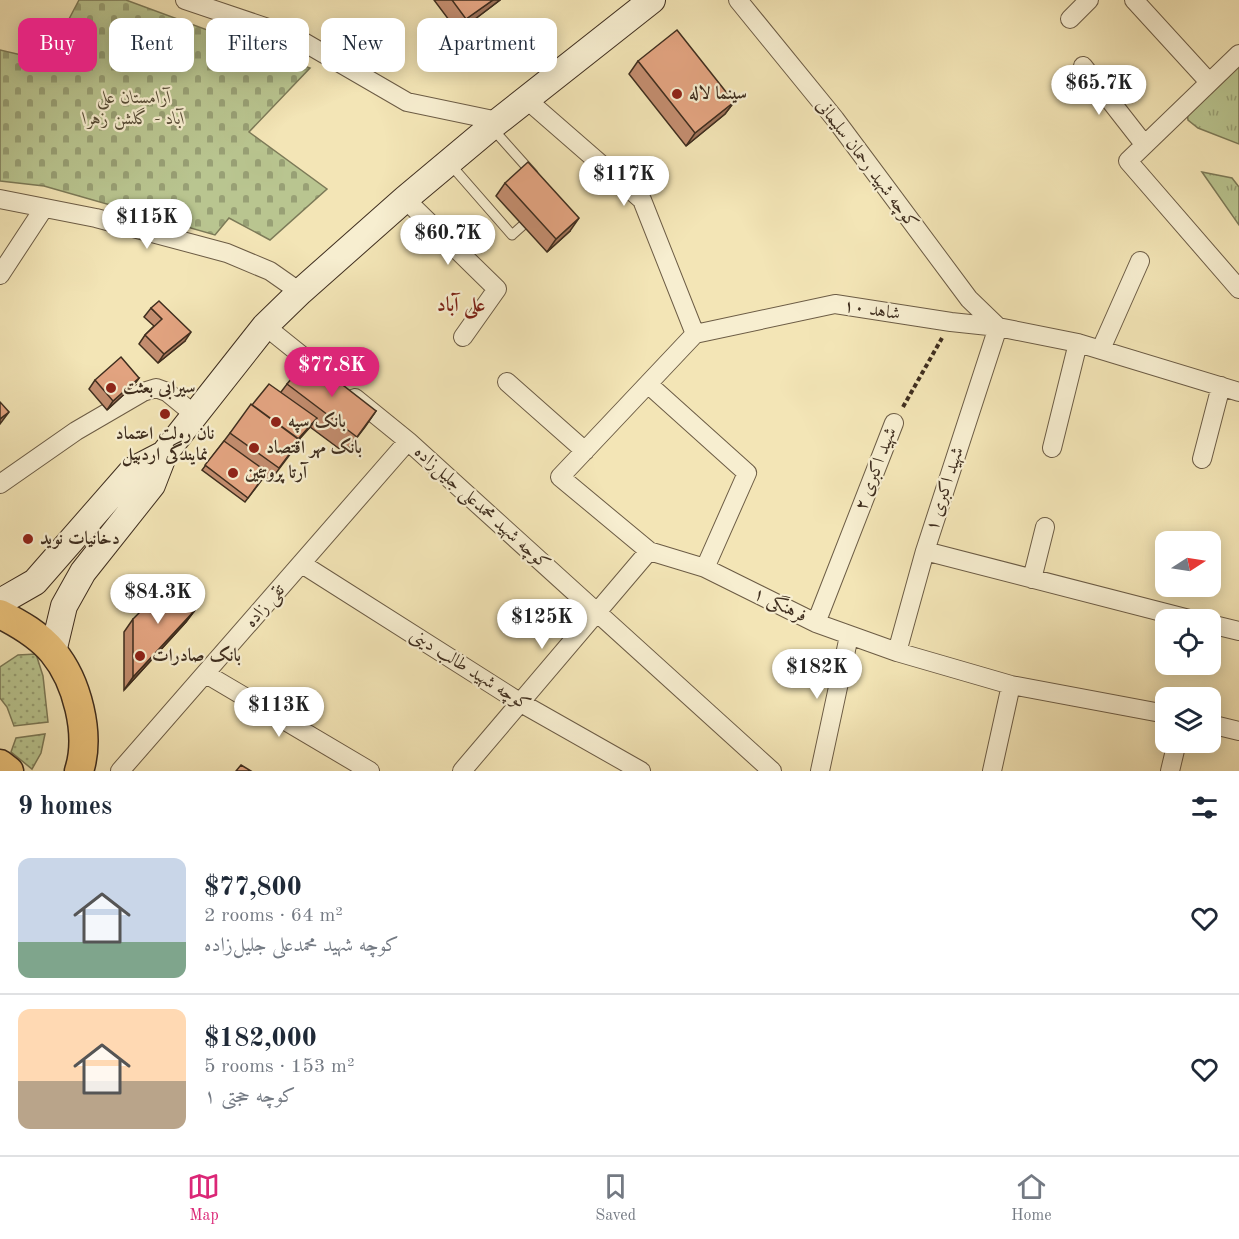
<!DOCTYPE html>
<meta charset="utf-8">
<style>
body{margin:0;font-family:"Old Standard TT",Amiri,serif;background:#f2f2f3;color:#1f2937;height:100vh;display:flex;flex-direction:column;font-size:22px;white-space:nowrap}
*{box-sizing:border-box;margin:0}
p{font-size:20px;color:#747a83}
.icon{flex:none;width:33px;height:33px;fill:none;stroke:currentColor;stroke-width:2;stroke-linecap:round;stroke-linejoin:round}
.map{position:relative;height:771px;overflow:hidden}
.sheet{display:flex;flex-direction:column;background:#fff;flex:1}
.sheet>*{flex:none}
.guide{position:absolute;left:18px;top:18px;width:600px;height:54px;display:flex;gap:12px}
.needle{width:39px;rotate:78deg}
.buttons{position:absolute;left:1155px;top:531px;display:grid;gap:12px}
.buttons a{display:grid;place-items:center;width:66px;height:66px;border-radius:12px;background:#fff;box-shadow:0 3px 15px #0003;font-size:30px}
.price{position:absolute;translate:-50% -51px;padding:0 14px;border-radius:21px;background:#fff;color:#222;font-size:20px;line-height:39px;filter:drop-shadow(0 2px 3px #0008)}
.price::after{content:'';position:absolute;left:50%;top:36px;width:18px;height:14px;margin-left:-9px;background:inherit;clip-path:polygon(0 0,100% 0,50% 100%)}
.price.active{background:#db2777;color:#fff}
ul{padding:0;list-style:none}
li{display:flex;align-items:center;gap:18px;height:150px;padding:0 18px}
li+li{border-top:2px solid #e0e1e3}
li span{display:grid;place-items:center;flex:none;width:168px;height:120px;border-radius:12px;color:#555}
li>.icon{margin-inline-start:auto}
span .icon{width:72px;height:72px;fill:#fffc;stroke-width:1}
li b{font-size:26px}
h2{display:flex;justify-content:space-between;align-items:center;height:72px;padding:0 18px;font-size:26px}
.pill{padding:0 21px;border-radius:12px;background:#fff;box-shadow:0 3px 15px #0003;font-size:21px;line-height:54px}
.pill.active{background:#db2777;color:#fff}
.menu{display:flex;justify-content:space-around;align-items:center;height:84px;border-top:2px solid #e0e1e3;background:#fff;font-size:16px;color:#747a83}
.menu a{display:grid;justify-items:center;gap:3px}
.menu .active{color:#db2777}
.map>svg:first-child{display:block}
.grass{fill:url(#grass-dots);stroke:#7c7a58;stroke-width:1.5}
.cemetery{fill:url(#cemetery-stones);stroke:#7c7a58;stroke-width:1.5}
.park{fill:url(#park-tufts);stroke:#7c7a58;stroke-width:1.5}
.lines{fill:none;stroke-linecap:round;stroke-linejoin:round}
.lane-casing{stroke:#6c5c45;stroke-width:11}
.street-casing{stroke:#6c5c45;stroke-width:20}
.secondary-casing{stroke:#3f2e1f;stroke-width:28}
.primary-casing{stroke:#3f2e1f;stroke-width:31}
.path{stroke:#3f2e1f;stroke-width:4;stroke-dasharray:4.5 3;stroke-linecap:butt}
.lane{stroke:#f7eed0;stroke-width:9}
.street{stroke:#f7eed0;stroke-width:18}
.secondary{stroke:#f7eed0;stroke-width:26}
.primary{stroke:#eac27b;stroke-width:28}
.wall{fill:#c38d6f;stroke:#3f2e1f;stroke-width:1.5}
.shaded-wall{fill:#9f735a;stroke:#3f2e1f;stroke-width:1.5}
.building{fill:#e3a481;stroke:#3f2e1f;stroke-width:1.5}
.poi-dot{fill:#8f2418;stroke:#f7eed0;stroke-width:2}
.labels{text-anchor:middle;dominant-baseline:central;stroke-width:4.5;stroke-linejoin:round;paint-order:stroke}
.poi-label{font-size:18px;font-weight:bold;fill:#3f2e1f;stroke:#f7eed0;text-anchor:start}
.park-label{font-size:18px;font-style:italic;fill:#574c36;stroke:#f7eed0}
.street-label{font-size:18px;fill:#3f2e1f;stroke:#f7eed0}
.neighbourhood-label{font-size:20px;font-weight:bold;fill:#7a1f14;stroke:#f7eed0}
</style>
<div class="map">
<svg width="1239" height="771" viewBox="0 0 1239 771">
<defs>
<pattern id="grass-dots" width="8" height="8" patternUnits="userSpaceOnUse" patternTransform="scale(1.5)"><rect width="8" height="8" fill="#b9c590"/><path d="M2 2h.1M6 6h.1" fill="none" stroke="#98a075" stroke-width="1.8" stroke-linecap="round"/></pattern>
<pattern id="cemetery-stones" width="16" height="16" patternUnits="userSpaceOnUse" patternTransform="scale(1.5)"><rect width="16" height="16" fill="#b9c590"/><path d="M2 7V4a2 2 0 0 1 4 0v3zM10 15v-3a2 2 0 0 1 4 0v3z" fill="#98a075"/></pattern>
<pattern id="park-tufts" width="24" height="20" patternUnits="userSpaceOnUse" patternTransform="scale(1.5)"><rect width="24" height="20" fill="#b9c590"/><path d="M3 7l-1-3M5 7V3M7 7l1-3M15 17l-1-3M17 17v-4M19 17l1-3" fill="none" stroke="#98a075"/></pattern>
</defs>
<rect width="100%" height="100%" fill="#f3e5b6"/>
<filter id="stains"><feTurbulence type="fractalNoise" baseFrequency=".00333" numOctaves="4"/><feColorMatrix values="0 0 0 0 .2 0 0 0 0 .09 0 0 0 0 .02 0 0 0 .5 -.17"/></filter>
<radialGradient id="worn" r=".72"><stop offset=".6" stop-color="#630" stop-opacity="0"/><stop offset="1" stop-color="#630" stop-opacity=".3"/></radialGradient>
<path class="grass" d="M36 654 43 676 48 722 14 726 7 707 0 698V667L18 655Z
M45 734 41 753 32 769 11 752 16 738Z"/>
<path class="cemetery" d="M79 0H126L310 68 249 132 327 189 270 240 229 218 215 235 44 186 0 181V50L47 61Z"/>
<path class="park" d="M1239 63V144L1198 128 1188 120 1187 112Z
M1202 172 1232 178 1239 187V225Z"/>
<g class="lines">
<g class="lane-casing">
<path id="lane" d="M492 128 533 174
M450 164 512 235 522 226"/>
</g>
<g class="street-casing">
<path id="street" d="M185 0 295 37 407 102 498 121
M738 0 835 119 969 299 998 327 925 551 897 652
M1134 0 1209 82
M1070 19 1089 0
M1239 54 1128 161 1239 289
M1083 66 1144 144
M526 99 642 200 695 334
M0 199 96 218 227 253 270 271 300 292
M405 199 497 289 463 337
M0 275 44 208
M265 326 331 379
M1101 349 1140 261
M507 382 585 451
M648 384 747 473 705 568
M355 398 408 441 772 771
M1052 448 1078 343
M1202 459 1221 386
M0 484 76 431 143 392 156 388 167 392 195 415
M925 551 1193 620
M302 564 521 703 641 771
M1032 579 1045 527
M816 623 894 423
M1210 624 1239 631
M206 674 370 771
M1166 714 1011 685 897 652 816 623 705 568 649 551 560 477 695 334 835 304 951 322 998 327 1078 343 1239 392
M1210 724 1239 731
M120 771 408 441
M462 771 649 551
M820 771 849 636
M992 771 1011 685
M1170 771 1177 742"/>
</g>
<g class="secondary-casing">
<path id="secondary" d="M0 602 35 582 133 470 164 454
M53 652 64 606 83 572 152 485 164 454 265 326 300 292 405 199 491 127 652 0"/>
</g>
<g class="primary-casing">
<path id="primary" d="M0 614C20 624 39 635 53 652 77 681 91 734 79 771
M0 764 9 771"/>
</g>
<path class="path" d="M903 407 942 338"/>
<use href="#lane" class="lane"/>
<use href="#street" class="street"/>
<use href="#secondary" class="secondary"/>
<use href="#primary" class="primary"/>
</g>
<path class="wall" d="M434 0H500L458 32Z
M638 61 734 102 725 114 686 146 629 74Z
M505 183 570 231 547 252 496 196Z
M151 308 185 341 158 363 139 344 145 335 154 326 144 317Z
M139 378 133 386 107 410 89 389 95 380Z
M287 384 376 411 345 453 310 427 299 439 291 453 270 481 264 477 245 502 202 470 230 433 281 392Z
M195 610 186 622 124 690V632L133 619Z"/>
<path class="shaded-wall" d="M493 0H500L458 32 466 19Z
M734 102 725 114 686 146 695 133Z
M579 218 570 231 547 252 556 239Z
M191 332 185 341 158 363 164 354Z
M139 378 133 386 107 410 113 401Z
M376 411 365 427 345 453 357 437Z
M9 412 0 424V419Z
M317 418 311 426 288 452 294 443Z
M195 610 186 622 124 690 133 677Z"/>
<path class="building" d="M452 0H493L466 19Z
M677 30 734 102 695 133 638 61Z
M528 162 579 218 556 239 505 183Z
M159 301 191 332 164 354 145 335 162 319 151 308Z
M121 357 139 378 113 401 95 380Z
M305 363 317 365 376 411 357 437 287 384Z
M269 384 317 418 298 439 252 405Z
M0 402 9 412 0 419Z
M251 404 300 440 279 468 230 433Z
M224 441 267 472 248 498 205 465Z
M168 584 195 610 133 677V619Z
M241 765 251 771H236Z"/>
<g class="poi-dot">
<circle cx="677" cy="94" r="6"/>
<circle cx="111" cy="388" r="6"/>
<circle cx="165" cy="414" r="6"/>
<circle cx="276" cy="422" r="6"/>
<circle cx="254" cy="448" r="6"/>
<circle cx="233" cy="473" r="6"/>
<circle cx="28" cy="539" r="6"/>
<circle cx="140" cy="656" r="6"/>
</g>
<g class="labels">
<g class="poi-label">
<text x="689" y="94">سینما لاله</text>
<text x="123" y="388">سیرابی بعثت</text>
<text x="288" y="422">بانک سپه</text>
<text x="165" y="434" text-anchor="middle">نان رولت اعتماد<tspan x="165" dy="21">نمایندگی اردبیل</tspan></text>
<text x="266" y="448">بانک مهر اقتصاد</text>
<text x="245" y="473">آرتا پروتئین</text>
<text x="40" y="539">دخانیات نوید</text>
<text x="152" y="656">بانک صادرات</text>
</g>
<g class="park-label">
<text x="134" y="98">آرامستان علی<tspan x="134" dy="21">آباد - گلشن زهرا</tspan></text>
</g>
<g class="street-label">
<text transform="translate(867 164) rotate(53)">کوچه شهید رحمان سلیمانی</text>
<text transform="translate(872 310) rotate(9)">شاهد ۱۰</text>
<text transform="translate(876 469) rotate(-69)">شهید اکبری ۲</text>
<text transform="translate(945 489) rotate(-72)">شهید اکبری ۱</text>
<text transform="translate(482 508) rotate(42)">کوچه شهید محمدعلی جلیل‌زاده</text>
<text transform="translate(780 605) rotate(26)">فرهنگی ۱</text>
<text transform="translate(265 606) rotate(-49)">تقی زاده</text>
<text transform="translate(470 670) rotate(32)">کوچه شهید طالب دینی</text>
</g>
<g class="neighbourhood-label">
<text x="461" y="306">علی آباد</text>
</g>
</g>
<rect width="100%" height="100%" filter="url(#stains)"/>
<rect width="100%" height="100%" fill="url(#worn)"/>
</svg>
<div class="buttons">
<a><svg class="needle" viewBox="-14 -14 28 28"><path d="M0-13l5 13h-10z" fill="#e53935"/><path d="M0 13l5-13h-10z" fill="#747a83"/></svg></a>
<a><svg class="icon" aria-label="locate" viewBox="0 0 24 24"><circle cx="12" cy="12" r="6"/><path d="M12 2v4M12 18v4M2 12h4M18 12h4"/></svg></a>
<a><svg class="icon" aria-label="layers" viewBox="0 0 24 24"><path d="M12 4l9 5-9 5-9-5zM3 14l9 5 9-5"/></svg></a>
</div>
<b class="price" style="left:1099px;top:116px">$65.7K</b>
<b class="price" style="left:624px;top:207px">$117K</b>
<b class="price" style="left:147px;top:250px">$115K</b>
<b class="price" style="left:448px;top:266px">$60.7K</b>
<b class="price active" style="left:332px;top:398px">$77.8K</b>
<b class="price" style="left:158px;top:625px">$84.3K</b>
<b class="price" style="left:542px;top:650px">$125K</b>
<b class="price" style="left:817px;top:700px">$182K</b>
<b class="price" style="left:279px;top:738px">$113K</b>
<div class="guide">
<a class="pill active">Buy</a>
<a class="pill">Rent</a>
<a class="pill">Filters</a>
<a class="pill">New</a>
<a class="pill">Apartment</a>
</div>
</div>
<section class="sheet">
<h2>9 homes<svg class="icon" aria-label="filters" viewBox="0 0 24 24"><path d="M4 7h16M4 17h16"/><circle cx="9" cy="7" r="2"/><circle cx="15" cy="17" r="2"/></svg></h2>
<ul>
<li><span style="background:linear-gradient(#c9d6e8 70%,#7fa58c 0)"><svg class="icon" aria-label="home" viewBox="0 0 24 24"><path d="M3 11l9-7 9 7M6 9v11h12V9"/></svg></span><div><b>$77,800</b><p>2 rooms · 64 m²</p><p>کوچه شهید محمدعلی جلیل‌زاده</p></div><svg class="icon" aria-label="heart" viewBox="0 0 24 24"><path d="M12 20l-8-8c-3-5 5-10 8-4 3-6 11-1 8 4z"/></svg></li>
<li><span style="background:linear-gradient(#ffd9b3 60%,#b9a48a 0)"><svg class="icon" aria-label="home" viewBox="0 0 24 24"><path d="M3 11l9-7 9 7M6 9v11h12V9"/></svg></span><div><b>$182,000</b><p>5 rooms · 153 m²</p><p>کوچه حجتی ۱</p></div><svg class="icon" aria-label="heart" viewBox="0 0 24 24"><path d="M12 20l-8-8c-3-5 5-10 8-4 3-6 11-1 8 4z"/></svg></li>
</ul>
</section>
<nav class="menu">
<a class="active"><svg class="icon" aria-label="map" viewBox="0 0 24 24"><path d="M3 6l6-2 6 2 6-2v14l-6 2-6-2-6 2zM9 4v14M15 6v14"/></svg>Map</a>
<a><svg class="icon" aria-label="saved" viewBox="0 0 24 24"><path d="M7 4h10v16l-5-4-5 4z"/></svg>Saved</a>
<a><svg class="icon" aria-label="home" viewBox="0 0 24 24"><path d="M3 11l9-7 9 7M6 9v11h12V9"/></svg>Home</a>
</nav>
